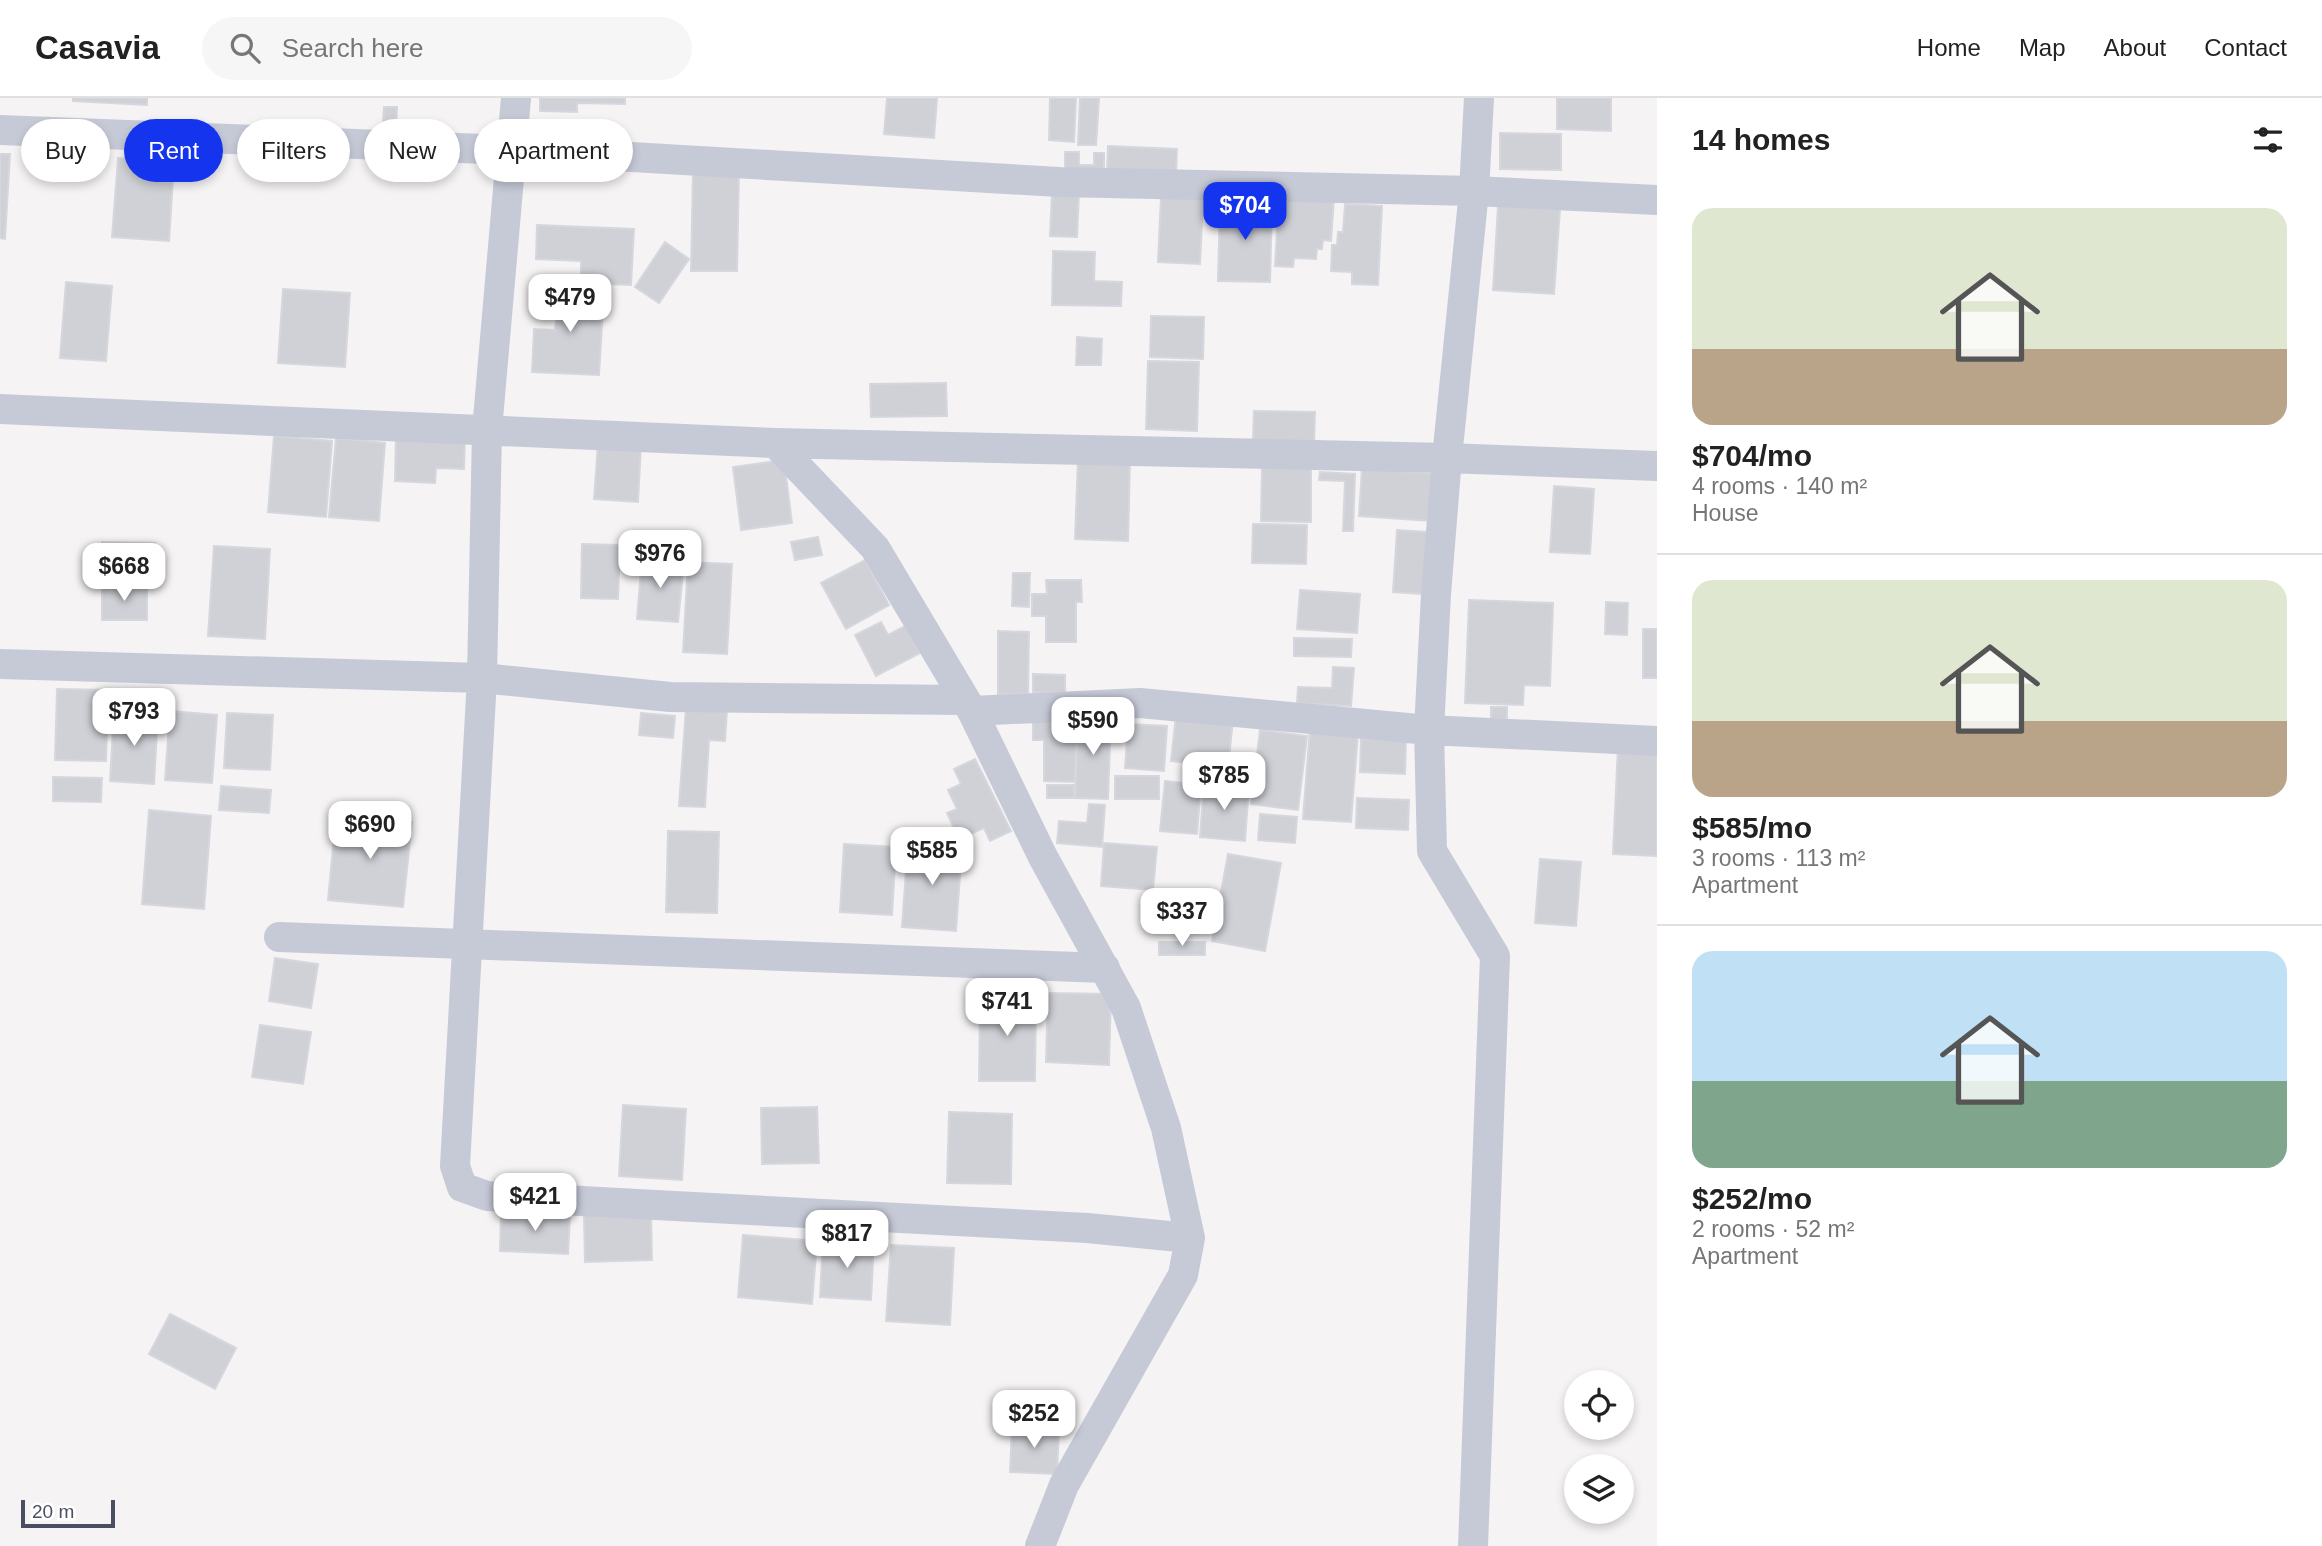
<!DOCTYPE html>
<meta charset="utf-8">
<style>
body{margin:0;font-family:Helvetica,sans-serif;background:#f6f6f6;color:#222;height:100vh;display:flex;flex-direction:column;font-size:26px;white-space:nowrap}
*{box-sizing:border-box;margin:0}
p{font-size:23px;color:#767676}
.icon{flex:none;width:38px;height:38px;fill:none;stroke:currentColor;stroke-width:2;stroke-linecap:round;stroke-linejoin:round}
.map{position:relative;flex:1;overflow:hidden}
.drawer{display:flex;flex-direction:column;background:#fff;width:665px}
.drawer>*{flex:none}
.guide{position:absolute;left:21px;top:21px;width:665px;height:63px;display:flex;gap:14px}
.tools{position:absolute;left:1564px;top:1272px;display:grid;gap:14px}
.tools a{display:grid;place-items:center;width:70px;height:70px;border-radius:50%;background:#fff;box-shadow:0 4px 10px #0003;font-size:35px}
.scale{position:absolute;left:21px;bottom:18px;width:94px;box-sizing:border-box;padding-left:7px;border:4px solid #494f61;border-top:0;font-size:19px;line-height:24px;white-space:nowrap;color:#494f61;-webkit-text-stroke:5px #fff;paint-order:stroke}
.price{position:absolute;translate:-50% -60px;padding:0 16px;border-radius:14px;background:#fff;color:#222;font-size:23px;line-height:46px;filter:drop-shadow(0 2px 4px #0008)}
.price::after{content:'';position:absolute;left:50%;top:42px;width:21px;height:16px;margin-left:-10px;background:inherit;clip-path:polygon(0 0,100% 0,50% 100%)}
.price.on{background:#1435ed;color:#fff}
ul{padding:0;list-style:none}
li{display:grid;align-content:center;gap:14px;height:371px;padding:0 35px}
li+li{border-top:2px solid #e0e0e0}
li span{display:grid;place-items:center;height:217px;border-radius:21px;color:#555}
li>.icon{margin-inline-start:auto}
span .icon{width:126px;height:126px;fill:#fffc;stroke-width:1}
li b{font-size:30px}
h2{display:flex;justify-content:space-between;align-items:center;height:84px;padding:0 35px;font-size:30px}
.pill{padding:0 24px;border-radius:32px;background:#fff;box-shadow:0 4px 10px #0003;font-size:24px;line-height:63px}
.pill.on{background:#1435ed;color:#fff}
header{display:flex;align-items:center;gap:42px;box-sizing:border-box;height:98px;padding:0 35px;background:#fff;border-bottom:2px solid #e0e0e0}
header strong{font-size:33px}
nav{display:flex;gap:38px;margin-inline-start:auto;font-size:24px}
.search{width:490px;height:63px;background:#f6f6f6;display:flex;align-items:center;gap:18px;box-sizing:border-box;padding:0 24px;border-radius:38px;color:#767676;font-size:26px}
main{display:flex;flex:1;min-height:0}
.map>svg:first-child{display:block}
.building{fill:#cfd1d7;stroke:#d6d7de;stroke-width:2}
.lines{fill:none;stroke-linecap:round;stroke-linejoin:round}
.minor{stroke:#c6cad7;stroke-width:30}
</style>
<header>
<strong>Casavia</strong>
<div class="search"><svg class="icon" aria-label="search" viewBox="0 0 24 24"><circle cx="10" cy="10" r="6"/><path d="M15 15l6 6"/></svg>Search here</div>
<nav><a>Home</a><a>Map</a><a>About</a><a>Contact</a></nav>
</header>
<main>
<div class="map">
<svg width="1657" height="1448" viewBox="0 0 1657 1448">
<rect width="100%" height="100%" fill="#f5f3f3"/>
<path class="building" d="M73 0H147V7L73 3Z
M540 0H625V6L577 5V14L540 13Z
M887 0H937L934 40 884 36Z
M1050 0H1076L1074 44 1049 42Z
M1080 0H1099L1096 47H1078Z
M1557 0H1611V33L1557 31Z
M384 9H397L396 38H382Z
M1500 35 1561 36V72L1500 71Z
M1108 48 1177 51 1176 76 1107 73Z
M1065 54H1079V67H1094V55H1104V76L1065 75Z
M0 56H10L5 141 0 140Z
M118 60 174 64 169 143 112 139Z
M693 72 739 73 737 173H691Z
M1052 94 1079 95 1077 139 1050 138Z
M1279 98 1334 100 1331 143 1323 142 1322 151H1317L1316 161 1294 160 1293 169 1275 168Z
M1161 99 1203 101 1200 166 1158 164Z
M1220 104 1272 105 1270 184 1218 183Z
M1345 106 1382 108 1378 187 1352 186V174L1331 173 1332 147H1337L1338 134H1343Z
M1498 108 1560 111 1554 196 1493 192Z
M537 127 634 131 631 187 581 185V163L536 161Z
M665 144 689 161 659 205 635 189Z
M1053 153 1095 154 1094 183 1122 184 1121 208 1052 207Z
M66 184 112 188 106 263 60 260Z
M283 191 350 195 345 269 278 265Z
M540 191 604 195 599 277 532 274 534 231 555 232 557 214 539 213Z
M1151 218 1204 219 1203 261 1150 259Z
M1077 239 1102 241 1101 267H1076Z
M1148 263 1199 264 1197 333 1146 331Z
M946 285 947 318 871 319 870 286Z
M1254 313 1315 314 1314 345 1253 343Z
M396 332 465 335 464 371 436 370 435 385 395 383Z
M274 338 332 343 326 419 268 414Z
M336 340 385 345 379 423 329 419Z
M598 345 641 347 638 404 594 401Z
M1078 360 1130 362 1128 443 1075 441Z
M784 362 792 425 741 432 733 369Z
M1262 368 1311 369V424L1261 423Z
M1362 370 1434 376 1431 423 1359 418Z
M1320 374 1355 376 1353 433H1343L1345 383 1319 382Z
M1554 388 1594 391 1590 456 1550 454Z
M1253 426 1307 427 1306 466 1252 465Z
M1397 432 1427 434 1423 496 1393 494Z
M818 439 822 457 795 462 791 444Z
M102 444 155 445 154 484 102 483Z
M582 446 620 447 618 501 581 500Z
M214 448 270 451 265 541 208 538Z
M642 460 684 464 678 524 637 521Z
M865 462 889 507 846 531 821 485Z
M688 464 732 466 727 556 683 554Z
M1013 475H1030L1029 509 1012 508Z
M1046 482H1081L1082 504H1076V544H1046V518H1032V496H1047Z
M102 488H147V522H102Z
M1300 492 1360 496 1357 535 1297 531Z
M1469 502 1553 505 1550 588 1524 587 1523 607 1465 605Z
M1606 504 1628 505 1627 537 1605 536Z
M881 524 888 537 905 528 920 555 876 578 855 537Z
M1643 531H1657V580H1643Z
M998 533 1029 534 1028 596H998Z
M1294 540 1352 541 1351 559 1294 558Z
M1333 569 1354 570 1351 608 1297 605 1298 589 1332 590Z
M1033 576 1065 577V595L1033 594Z
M57 591 108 592 106 663 55 662Z
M686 609 727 612 725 643 709 642 705 709 679 708Z
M1491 609H1507V621H1491Z
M170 613 217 617 212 685 165 682Z
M114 614 158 617 154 686 110 683Z
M1033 614 1068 615 1067 639 1076 640 1075 684 1044 683V642H1033Z
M227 615 273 617 270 672 224 670Z
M641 615 675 618 673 640 639 637Z
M1078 617 1111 618 1108 701 1075 700Z
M1176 617 1233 622 1228 669 1171 663Z
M1128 626 1167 628 1164 673 1125 670Z
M1310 630 1358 635 1351 724 1303 721Z
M1260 632 1307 638 1298 712 1251 706Z
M1361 641 1406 642 1405 676 1360 674Z
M1618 648 1657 649V758L1613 756Z
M975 661 1011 733 990 743 984 730 959 741 947 715 957 711 948 692 961 686 954 671Z
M1115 678H1159V701H1115Z
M53 679 102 680 101 704 53 703Z
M1165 683 1201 687 1197 736 1160 733Z
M1204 684 1249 688 1245 743 1200 739Z
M1047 687H1074V700H1047Z
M221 688 271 692 269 715 219 712Z
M1357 700 1409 702 1408 732 1356 730Z
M1089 706 1105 707 1102 749 1057 745 1059 723 1087 725Z
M149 712 211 718 204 811 142 806Z
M1260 716 1297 719 1295 745 1258 742Z
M336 718 412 724 403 809 328 802Z
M668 733 719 734 717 815 666 814Z
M908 744 962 749 956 833 902 829Z
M1104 745 1157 749 1153 792 1101 788Z
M844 746 896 749 892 817 840 814Z
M1228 756 1281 765 1265 853 1212 843Z
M1540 761 1581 764 1576 828 1535 825Z
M1159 844H1205V857H1159Z
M275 860 318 866 311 910 269 903Z
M1048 895 1111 896 1109 967 1046 964Z
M980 897 1036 898 1035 983H979Z
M260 927 311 934 303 986 252 979Z
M623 1007 686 1011 682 1082 619 1078Z
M817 1009 819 1065 762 1066 761 1010Z
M949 1014 1012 1016 1011 1086 947 1085Z
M501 1114 570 1117 568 1156 500 1153Z
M651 1116 652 1162 585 1164 584 1117Z
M743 1137 817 1143 812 1206 738 1199Z
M823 1141 874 1145 871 1202 820 1199Z
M891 1147 954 1150 950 1227 886 1223Z
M170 1216 236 1250 215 1291 149 1256Z
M1012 1328 1059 1330 1057 1376 1010 1374Z"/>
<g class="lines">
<path class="minor" d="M516 0 487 332 482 580 455 1068 462 1089 487 1098 1087 1130 1190 1140
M0 32 512 52 1059 84 1474 93 1657 102
M0 311 775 345 1447 360 1657 368
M775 345 875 450 972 613 1043 759 1126 910 1166 1030 1190 1140 1183 1177 1064 1387 1040 1448
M0 566 482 580 670 599 964 602
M972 613 1140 605 1429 632 1657 643
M279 839 1105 870
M1473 1448 1495 858 1432 753 1429 632 1436 496 1447 360 1474 93 1479 0"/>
</g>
</svg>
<div class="tools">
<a><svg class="icon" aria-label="locate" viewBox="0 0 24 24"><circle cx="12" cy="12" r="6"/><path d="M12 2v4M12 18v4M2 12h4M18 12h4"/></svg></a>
<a><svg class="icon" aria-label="layers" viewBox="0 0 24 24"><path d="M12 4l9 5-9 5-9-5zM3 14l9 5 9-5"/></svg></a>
</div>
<div class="scale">20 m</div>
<b class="price on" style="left:1245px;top:144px">$704</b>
<b class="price" style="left:570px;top:236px">$479</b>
<b class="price" style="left:660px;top:492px">$976</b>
<b class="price" style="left:124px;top:505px">$668</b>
<b class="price" style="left:134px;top:650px">$793</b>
<b class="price" style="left:1093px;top:659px">$590</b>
<b class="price" style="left:1224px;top:714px">$785</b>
<b class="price" style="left:370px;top:763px">$690</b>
<b class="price" style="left:932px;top:789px">$585</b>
<b class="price" style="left:1182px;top:850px">$337</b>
<b class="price" style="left:1007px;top:940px">$741</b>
<b class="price" style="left:535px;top:1135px">$421</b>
<b class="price" style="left:847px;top:1172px">$817</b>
<b class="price" style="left:1034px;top:1352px">$252</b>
<div class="guide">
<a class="pill">Buy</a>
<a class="pill on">Rent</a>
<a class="pill">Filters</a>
<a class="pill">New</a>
<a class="pill">Apartment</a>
</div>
</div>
<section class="drawer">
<h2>14 homes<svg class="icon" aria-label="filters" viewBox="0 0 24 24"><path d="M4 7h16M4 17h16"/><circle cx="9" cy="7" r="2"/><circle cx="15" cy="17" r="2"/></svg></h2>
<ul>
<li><span style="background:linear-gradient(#dfe7d0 65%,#b9a48a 0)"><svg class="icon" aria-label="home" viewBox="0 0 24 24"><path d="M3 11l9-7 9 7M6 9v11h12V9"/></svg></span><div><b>$704/mo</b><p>4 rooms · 140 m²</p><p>House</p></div></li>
<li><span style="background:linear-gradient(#dfe7d0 65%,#b9a48a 0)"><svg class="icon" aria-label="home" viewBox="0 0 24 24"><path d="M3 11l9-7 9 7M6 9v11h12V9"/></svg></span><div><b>$585/mo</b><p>3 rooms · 113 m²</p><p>Apartment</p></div></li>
<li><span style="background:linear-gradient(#bfe0f5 60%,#7fa58c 0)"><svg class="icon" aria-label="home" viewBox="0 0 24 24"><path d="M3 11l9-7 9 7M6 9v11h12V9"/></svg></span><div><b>$252/mo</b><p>2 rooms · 52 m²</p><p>Apartment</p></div></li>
</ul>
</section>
</main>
